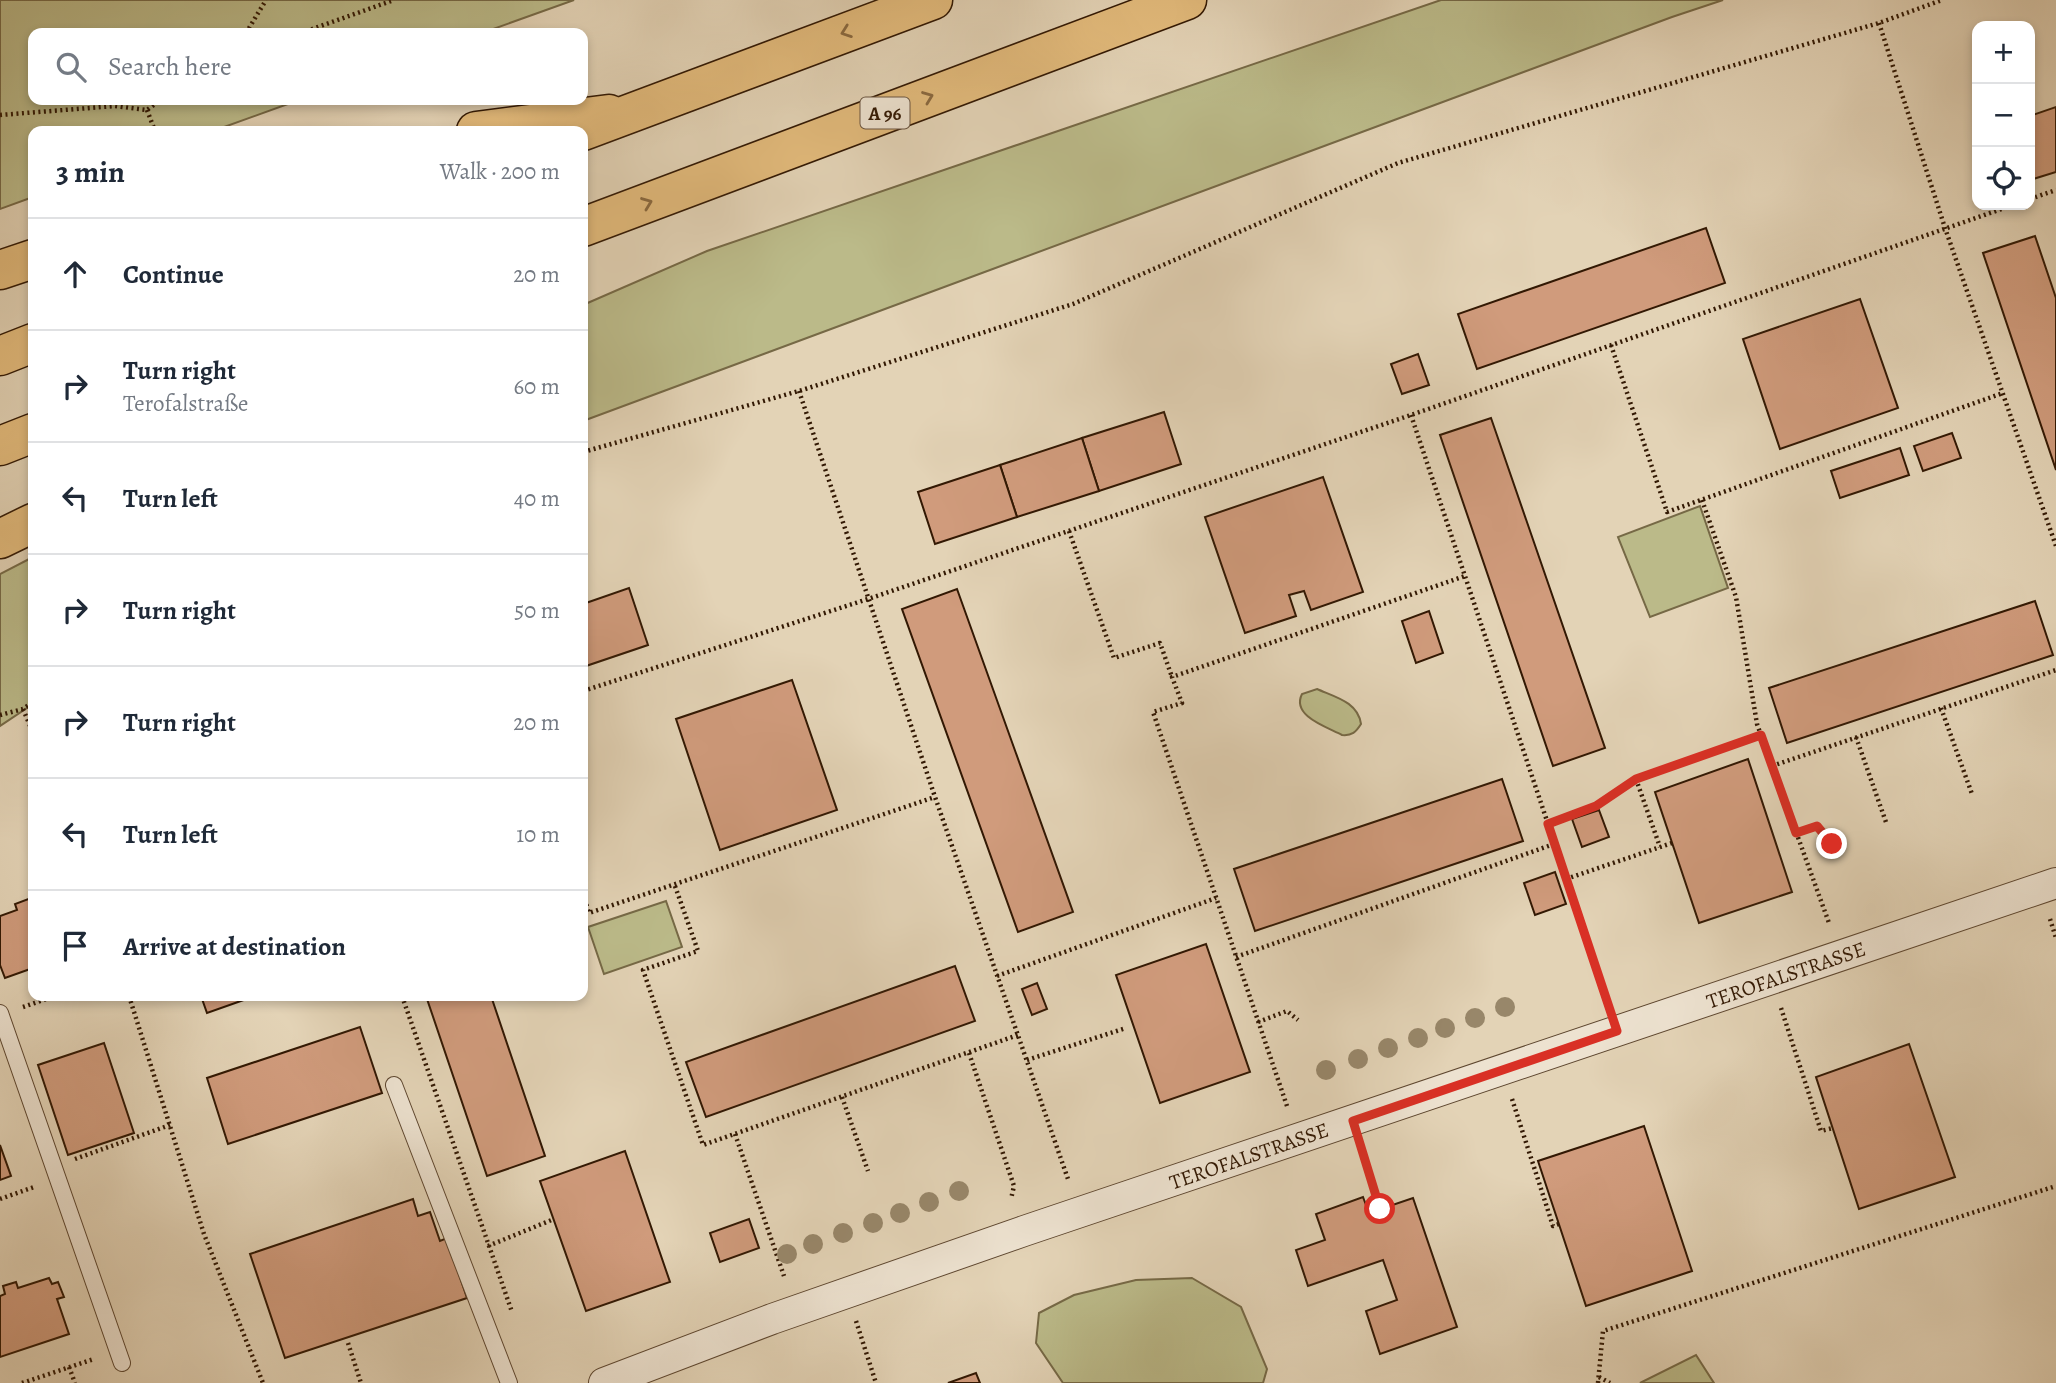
<!DOCTYPE html>
<html lang="en">
<head>
<meta charset="utf-8">
<style>
  :root { --surface:#fff; --page:#f2f2f3; --text:#1f2937; --muted:#747a83; --line:#e0e1e3 }
  body { margin:0; font-family:Alegreya,serif; background:var(--page); color:var(--text) }
  .controls { position:absolute; right:21px; top:21px; display:grid; overflow:hidden; border-radius:14px; box-shadow:0 4px 10px #0003 }
  .controls button { width:63px; height:63px; display:grid; place-items:center; padding:0; border:0; border-bottom:2px solid var(--line); background:var(--surface); color:var(--text); font:35px sans-serif }
  .stop { position:absolute; width:21px; height:21px; margin:-16px; border:5px solid #d93025; border-radius:50%; background:#fff }
  .stop.end { background:#d93025; border-color:#fff; box-shadow:0 2px 7px #0008 }
  .list { margin:0; padding:0; list-style:none }
  h2 { display:flex; justify-content:space-between; align-items:center; height:91px; margin:0; padding:0 28px; font-size:30px }
  h2 small { font-size:23px; font-weight:400; color:var(--muted) }
  .list li { display:grid; grid-template-columns:46px 1fr auto; gap:21px; align-items:center; box-sizing:border-box; height:112px; padding:0 28px; border-top:2px solid var(--line) }
  .list b { display:block; font-size:26px; white-space:nowrap }
  .list p { margin:0; font-size:23px; white-space:nowrap; color:var(--muted) }
  .list em { font-size:23px; font-style:normal; color:var(--muted) }
  .icon { flex:none; width:38px; height:38px; fill:none; stroke:currentColor; stroke-width:2; stroke-linecap:round; stroke-linejoin:round }
  .map { position:relative; flex:none; width:2056px; height:1383px; overflow:hidden }
  .search { position:absolute; background:var(--surface); box-shadow:0 4px 10px #0003; left:28px; top:28px; width:560px; height:77px; display:flex; align-items:center; gap:18px; box-sizing:border-box; padding:0 24px; border-radius:14px; color:var(--muted); font-size:26px }
  .panel { position:absolute; background:var(--surface); box-shadow:0 4px 10px #0003; left:28px; top:126px; width:560px; height:875px; border-radius:14px }
  .map>svg:first-child { display:block }
  .green { fill:#bbba89; stroke:#766946; stroke-width:2 }
  .building { fill:#d09b7c; stroke:#321803; stroke-width:2 }
  .lines { fill:none; stroke-linecap:round; stroke-linejoin:round }
  .service-casing { stroke:#5e4730; stroke-width:18 }
  .minor-casing { stroke:#5e4730; stroke-width:32 }
  .motorway-casing { stroke:#321803; stroke-width:41 }
  .path { stroke:#321803; stroke-width:4.5; stroke-dasharray:2 3.5; stroke-linecap:butt }
  .service { stroke:#ede2d0; stroke-width:16 }
  .minor { stroke:#ede2d0; stroke-width:30 }
  .motorway { stroke:#e2ba7b; stroke-width:38 }
  .tree { fill:#98876a }
  .oneway { stroke:#8a693f }
  .route { stroke:#d93025; stroke-width:9 }
  .labels { text-anchor:middle; stroke-width:7; stroke-linejoin:round; paint-order:stroke }
  .shield { fill:#ede2d0; stroke:#6a5540; stroke-width:2 }
  .shield-label { font-size:19px; font-weight:bold; fill:#321803 }
  .street-label { font-size:21px; fill:#321803; stroke:#ede2d0 }
</style>
</head>
<body>
<div class="map">
<svg width="2056" height="1383" viewBox="0 0 2056 1383">
  <rect width="100%" height="100%" fill="#e3d3b6"/>
  <filter id="stains"><feTurbulence type="fractalNoise" baseFrequency=".00286" numOctaves="4"/><feColorMatrix values="0 0 0 0 .2 0 0 0 0 .09 0 0 0 0 .02 0 0 0 .5 -.17"/></filter>
  <radialGradient id="worn" r=".72"><stop offset=".6" stop-color="#630" stop-opacity="0"/><stop offset="1" stop-color="#630" stop-opacity=".3"/></radialGradient>
  <g class="green">
    <path d="M0 0H574L482 33H33V100H299L213 131H33V197L0 209Z"/>
    <path d="M1441 0H1723L1672 17 583 421V305L707 251Z"/>
    <path d="M1700 506 1728 588 1650 617 1618 537Z"/>
    <path d="M33 557V704L0 726V574Z"/>
    <path d="M1317 689C1335 697 1358 702 1361 724 1356 732 1352 736 1342 735 1327 727 1291 716 1302 694Z"/>
    <path d="M666 901 682 947 604 974 588 927Z"/>
    <path d="M1192 1278 1241 1307 1267 1369 1263 1383H1063L1036 1343 1039 1313 1074 1295 1136 1280Z"/>
    <path d="M1696 1355 1714 1383H1640Z"/>
  </g>
  <g class="building">
    <path d="M2056 107V172L2030 180V116Z"/>
    <path d="M1706 228 1725 283 1477 369 1458 314Z"/>
    <path d="M2035 236 2056 298V470L1983 253Z"/>
    <path d="M1860 299 1898 408 1780 449 1743 339Z"/>
    <path d="M1418 354 1429 385 1402 394 1391 364Z"/>
    <path d="M1164 412 1181 464 1099 491 1082 438Z"/>
    <path d="M1491 418 1605 748 1553 766 1440 435Z"/>
    <path d="M1952 433 1961 458 1923 471 1914 446Z"/>
    <path d="M1082 438 1099 491 1017 517 1000 465Z"/>
    <path d="M1900 448 1909 475 1840 498 1831 471Z"/>
    <path d="M1000 465 1017 517 935 544 918 492Z"/>
    <path d="M1323 477 1363 592 1311 610 1304 591 1289 595 1296 616 1245 633 1205 517Z"/>
    <path d="M629 588 648 645 583 667V604Z"/>
    <path d="M957 589 1073 912 1018 932 902 609Z"/>
    <path d="M2035 601 2053 655 1787 743 1769 688Z"/>
    <path d="M1429 611 1443 653 1416 663 1402 621Z"/>
    <path d="M792 680 837 810 720 850 676 719Z"/>
    <path d="M1748 759 1792 892 1699 923 1655 792Z"/>
    <path d="M1502 779 1523 841 1255 931 1234 869Z"/>
    <path d="M1599 810 1609 837 1582 847 1572 819Z"/>
    <path d="M1555 872 1566 904 1535 915 1524 883Z"/>
    <path d="M31 898 33 905V968L5 978 0 965V916L17 910 15 904Z"/>
    <path d="M1206 944 1250 1072 1160 1103 1116 975Z"/>
    <path d="M955 966 975 1021 706 1117 686 1062Z"/>
    <path d="M1037 983 1047 1009 1032 1015 1022 989Z"/>
    <path d="M201 996H255L207 1013Z"/>
    <path d="M426 996H491L545 1156 487 1176Z"/>
    <path d="M360 1027 382 1093 228 1144 207 1078Z"/>
    <path d="M104 1043 134 1133 68 1155 38 1065Z"/>
    <path d="M1909 1044 1955 1177 1859 1209 1816 1077Z"/>
    <path d="M1644 1126 1692 1271 1586 1306 1538 1161Z"/>
    <path d="M0 1145 11 1176 0 1180Z"/>
    <path d="M625 1151 670 1282 586 1311 540 1181Z"/>
    <path d="M1363 1197 1369 1213 1413 1198 1457 1327 1380 1354 1366 1311 1397 1300 1383 1260 1308 1286 1296 1250 1325 1240 1316 1214Z"/>
    <path d="M413 1199 418 1216 430 1212 440 1241 447 1238 467 1298 285 1358 250 1254Z"/>
    <path d="M749 1219 759 1248 720 1262 710 1233Z"/>
    <path d="M49 1278 52 1284 58 1282 64 1297 57 1299 69 1334 0 1357V1296L5 1294 3 1286 16 1282 18 1288Z"/>
    <path d="M976 1373 980 1383H948Z"/>
  </g>
  <g class="lines">
    <g class="service-casing">
      <g id="service">
        <path d="M0 1013 122 1363"/>
        <path d="M394 1085 509 1383"/>
      </g>
    </g>
    <g class="minor-casing">
      <path id="minor" d="M604 1383 772 1319 1024 1231 2056 883"/>
    </g>
    <g class="motorway-casing">
      <g id="motorway">
        <path d="M476 131 609 114"/>
        <path d="M583 131 933 0"/>
        <path d="M583 227 1187 0"/>
        <path d="M0 270 33 259"/>
        <path d="M0 356 33 343"/>
        <path d="M0 446 33 433"/>
        <path d="M0 539 33 523"/>
      </g>
    </g>
    <g class="path">
      <path d="M1879 23 1945 228 2056 546"/>
      <path d="M246 33 266 0"/>
      <path d="M301 33 394 0"/>
      <path d="M147 110 155 131"/>
      <path d="M0 115 115 106 147 110 160 100"/>
      <path d="M2030 199 2056 190"/>
      <path d="M1611 345 1667 512 2003 393"/>
      <path d="M799 391 935 797 1069 1182"/>
      <path d="M1411 415 1607 1000"/>
      <path d="M583 452 799 391 1073 304 1398 163 1879 23 1942 0"/>
      <path d="M1702 500 1736 597 1757 724 1829 923"/>
      <path d="M1069 531 1114 658 1160 643 1172 677"/>
      <path d="M583 691 868 599 1411 415 2013 205"/>
      <path d="M1941 708 1972 794"/>
      <path d="M23 709 33 733"/>
      <path d="M0 715 23 709 33 702"/>
      <path d="M1856 737 1887 825"/>
      <path d="M1772 766 2056 670"/>
      <path d="M1636 779 1660 847"/>
      <path d="M1547 824 1596 806 1636 779 1761 735"/>
      <path d="M1796 833 1817 826 1832 844"/>
      <path d="M1566 879 1672 843"/>
      <path d="M675 886 698 951 643 970 703 1145 1018 1035"/>
      <path d="M583 894 589 913 935 797"/>
      <path d="M2050 919 2056 938"/>
      <path d="M1236 957 1554 844"/>
      <path d="M997 976 1216 898"/>
      <path d="M129 996 204 1234 263 1383"/>
      <path d="M402 996 512 1312"/>
      <path d="M23 1007 55 996"/>
      <path d="M1781 1008 1821 1131 1833 1128"/>
      <path d="M1258 1022 1287 1011 1298 1020"/>
      <path d="M969 1053 1014 1186 1011 1199"/>
      <path d="M1027 1060 1126 1028"/>
      <path d="M842 1097 868 1171"/>
      <path d="M1512 1099 1553 1226 1559 1224"/>
      <path d="M1287 1106 1153 712 1182 703 1172 677 1465 576"/>
      <path d="M735 1134 784 1276"/>
      <path d="M1362 1148 1380 1209"/>
      <path d="M75 1159 170 1125"/>
      <path d="M0 1199 34 1187"/>
      <path d="M488 1246 554 1219"/>
      <path d="M856 1321 876 1383"/>
      <path d="M348 1343 361 1383"/>
      <path d="M69 1367 75 1383"/>
      <path d="M1599 1377 1610 1383"/>
      <path d="M22 1383 94 1359"/>
      <path d="M1598 1383 1603 1331 2056 1186"/>
    </g>
    <use href="#service" class="service"/>
    <use href="#minor" class="minor"/>
    <use href="#motorway" class="motorway"/>
  </g>
  <g class="tree">
    <circle cx="1505" cy="1007" r="10"/>
    <circle cx="1475" cy="1018" r="10"/>
    <circle cx="1445" cy="1028" r="10"/>
    <circle cx="1418" cy="1038" r="10"/>
    <circle cx="1388" cy="1048" r="10"/>
    <circle cx="1358" cy="1059" r="10"/>
    <circle cx="1326" cy="1070" r="10"/>
    <circle cx="959" cy="1191" r="10"/>
    <circle cx="929" cy="1202" r="10"/>
    <circle cx="900" cy="1213" r="10"/>
    <circle cx="873" cy="1223" r="10"/>
    <circle cx="843" cy="1233" r="10"/>
    <circle cx="813" cy="1244" r="10"/>
    <circle cx="787" cy="1254" r="10"/>
  </g>
  <defs><path id="oneway-chevron" d="M-2-3.5L2.5 0L-2 3.5" fill="none" stroke-width="1.6" stroke-linecap="round" stroke-linejoin="round" transform="scale(1.75)"/></defs>
  <g class="oneway">
    <use href="#oneway-chevron" transform="translate(846 32) rotate(160)"/>
    <use href="#oneway-chevron" transform="translate(928 97) rotate(-21)"/>
    <use href="#oneway-chevron" transform="translate(647 203) rotate(-21)"/>
  </g>
  <g class="lines">
    <path class="route" d="M1380 1209 1353 1121 1617 1031 1548 824 1596 806 1636 779 1761 735 1796 833 1817 826 1832 844"/>
  </g>
  <g class="labels">
    <rect class="shield" x="860.5" y="97.5" width="49" height="31" rx="5"/>
    <g class="shield-label">
      <text x="885" y="120">A 96</text>
    </g>
    <g class="street-label">
      <text transform="translate(1786 975) rotate(-19)" y="7">TEROFALSTRASSE</text>
      <text transform="translate(1249 1156) rotate(-19)" y="7">TEROFALSTRASSE</text>
    </g>
  </g>
  <rect width="100%" height="100%" filter="url(#stains)"/>
  <rect width="100%" height="100%" fill="url(#worn)"/>
</svg>
<div class="controls">
<button>+</button>
<button>−</button>
<button><svg class="icon" aria-label="locate" viewBox="0 0 24 24"><circle cx="12" cy="12" r="6"/><path d="M12 2v4M12 18v4M2 12h4M18 12h4"/></svg></button>
</div>
<div class="stop" style="left:1380px;top:1209px"></div>
<div class="stop end" style="left:1832px;top:844px"></div>
<div class="search"><svg class="icon" aria-label="search" viewBox="0 0 24 24"><circle cx="10" cy="10" r="6"/><path d="M15 15l6 6"/></svg>Search here</div>
<section class="panel">
<h2>3 min<small>Walk · 200 m</small></h2>
<ul class="list">
<li><svg class="icon" aria-label="ahead" viewBox="0 0 24 24"><path d="M12 20V5M6 11l6-6 6 6"/></svg><div><b>Continue</b></div><em>20 m</em></li>
<li><svg class="icon" aria-label="right" viewBox="0 0 24 24"><path d="M7 20v-9h11M14 6l5 5-5 5"/></svg><div><b>Turn right</b><p>Terofalstraße</p></div><em>60 m</em></li>
<li><svg class="icon" aria-label="left" viewBox="0 0 24 24"><path d="M17 20v-9H6M10 6l-5 5 5 5"/></svg><div><b>Turn left</b></div><em>40 m</em></li>
<li><svg class="icon" aria-label="right" viewBox="0 0 24 24"><path d="M7 20v-9h11M14 6l5 5-5 5"/></svg><div><b>Turn right</b></div><em>50 m</em></li>
<li><svg class="icon" aria-label="right" viewBox="0 0 24 24"><path d="M7 20v-9h11M14 6l5 5-5 5"/></svg><div><b>Turn right</b></div><em>20 m</em></li>
<li><svg class="icon" aria-label="left" viewBox="0 0 24 24"><path d="M17 20v-9H6M10 6l-5 5 5 5"/></svg><div><b>Turn left</b></div><em>10 m</em></li>
<li><svg class="icon" aria-label="arrive" viewBox="0 0 24 24"><path d="M6 21V4h12l-3 4 3 4H6"/></svg><div><b>Arrive at destination</b></div></li>
</ul>
</section>
</div>
</body>
</html>
